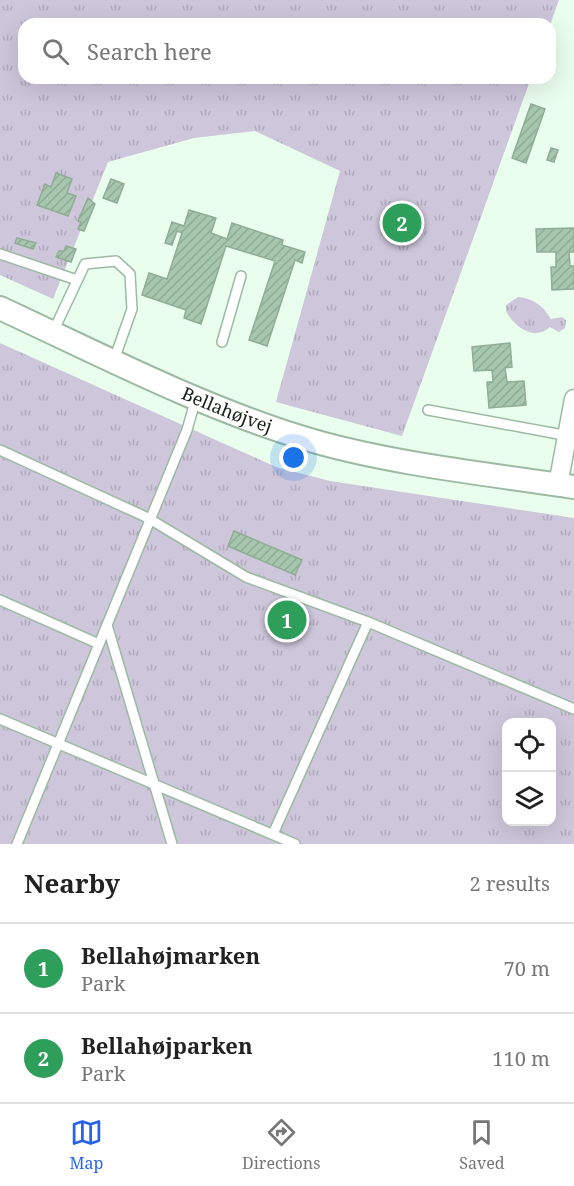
<!DOCTYPE html>
<html lang="en">
<head>
<meta charset="utf-8">
<style>
  :root { --surface:#fff; --page:#f2f2f2; --text:#222; --muted:#767676; --line:#e0e0e0; --accent:#2563eb }
  body { margin:0; font-family:"Noto Serif",serif; background:var(--page); color:var(--text) }
  .controls { position:absolute; right:18px; bottom:18px; display:grid; overflow:hidden; border-radius:12px; box-shadow:0 6px 24px #0002 }
  .controls button { width:54px; height:54px; display:grid; place-items:center; padding:0; border:0; border-bottom:2px solid var(--line); background:var(--surface); color:var(--text); font:30px sans-serif }
  .you { position:absolute; left:294px; top:458px; width:21px; height:21px; margin:-15px; border:4px solid #fff; border-radius:50%; background:#1a73e8; box-shadow:0 0 0 9px #1a73e833 }
  .badge { display:grid; place-items:center; width:39px; height:39px; border-radius:50%; background:var(--accent); color:#fff; font-size:20px; font-weight:700 }
  .pin { position:absolute; translate:-50% -50%; border:3px solid #fff; box-shadow:0 2px 6px #0006 }
  .list { margin:0; padding:0; list-style:none }
  h2 { display:flex; justify-content:space-between; align-items:center; height:78px; margin:0; padding:0 24px; font-size:26px }
  h2 small { font-size:20px; font-weight:400; color:var(--muted) }
  .list li { display:grid; grid-template-columns:39px 1fr auto; gap:18px; align-items:center; box-sizing:border-box; height:90px; padding:0 24px; border-top:2px solid var(--line) }
  .list b { display:block; font-size:22px; white-space:nowrap }
  .list p { margin:0; font-size:20px; white-space:nowrap; color:var(--muted) }
  .list em { font-size:20px; font-style:normal; color:var(--muted) }
  .icon { flex:none; width:33px; height:33px; fill:none; stroke:currentColor; stroke-width:2; stroke-linecap:round; stroke-linejoin:round }
  .map { position:relative; flex:none; width:574px; height:844px; overflow:hidden }
  .search { position:absolute; background:var(--surface); box-shadow:0 6px 24px #0002; left:18px; right:18px; top:18px; height:66px; display:flex; align-items:center; gap:15px; box-sizing:border-box; padding:0 21px; border-radius:18px; color:var(--muted); font-size:22px }
  .sheet { height:258px; background:var(--surface) }
  nav { display:flex; justify-content:space-around; align-items:center; box-sizing:border-box; height:84px; border-top:2px solid var(--line); background:var(--surface); font-size:16px; color:var(--muted) }
  nav a { display:grid; justify-items:center; gap:3px }
  nav .on { color:var(--accent) }
  .map>svg:first-child { display:block }
  .park { fill:url(#park-tufts); fill-rule:evenodd }
  .building { fill:url(#building-hatch); stroke:#8fad95; stroke-width:1.5 }
  .lines { fill:none; stroke-linecap:round; stroke-linejoin:round }
  .service-casing { stroke:#9cbaa2; stroke-width:12 }
  .minor-casing { stroke:#9cbaa2; stroke-width:21 }
  .tertiary-casing { stroke:#9cbaa2; stroke-width:26 }
  .service { stroke:#fff; stroke-width:9 }
  .minor { stroke:#fff; stroke-width:18 }
  .tertiary { stroke:#fff; stroke-width:22 }
  .labels { text-anchor:middle; stroke-width:5; stroke-linejoin:round; paint-order:stroke }
  .street-label { font-size:18px; fill:#162118; stroke:#fff }
</style>
</head>
<body>
<div class="map">
<svg width="574" height="844" viewBox="0 0 574 844">
  <defs>
    <pattern id="park-tufts" width="24" height="20" patternUnits="userSpaceOnUse" patternTransform="scale(1.5)"><rect width="24" height="20" fill="#cec6db"/><path d="M3 7l-1-3M5 7V3M7 7l1-3M15 17l-1-3M17 17v-4M19 17l1-3" fill="none" stroke="#b0aabb"/></pattern>
    <pattern id="building-hatch" width="6" height="6" patternUnits="userSpaceOnUse" patternTransform="scale(1.5)"><rect width="6" height="6" fill="#a7c6ae"/><path d="M-1 1l2-2M0 6l6-6M5 7l2-2" fill="none" stroke="#8faa95"/></pattern>
  </defs>
  <rect width="100%" height="100%" fill="#eafeee"/>
  <g class="park">
    <path d="M0 0H559L550 25 24 24V78H531L402 436 276 402 340 171 255 131 194 138 108 162 53 299 0 275Z"/>
    <path d="M518 297C533 298 543 306 551 319L562 317 566 320 565 328 559 332 550 327C534 342 514 327 506 311V305Z"/>
    <path d="M0 343 276 467 330 481 574 518V844H0ZM506 722H552V822H506Z"/>
  </g>
  <g class="building">
    <path d="M531 104 545 109 526 163 512 158Z"/>
    <path d="M551 148 558 150 554 162 547 160Z"/>
    <path d="M56 173 72 179 67 193 76 196 68 216 37 205 45 184 51 187Z"/>
    <path d="M111 179 124 184 117 203 103 198Z"/>
    <path d="M88 198 95 204 84 231 78 229 81 222 78 221Z"/>
    <path d="M189 210 216 218 211 233 227 239 232 223 283 240 282 245 305 252 302 263 295 260 267 346 249 340 275 261 226 246 201 324 184 318 186 310 142 295 149 273 167 279 182 233 177 231 172 245 165 243 172 222 184 226Z"/>
    <path d="M574 228V252H569L570 266H574V289L552 290 551 267H556V252H537L536 229Z"/>
    <path d="M17 238 36 243 33 249 15 243Z"/>
    <path d="M66 246 76 249 71 262 56 257 59 251H64Z"/>
    <path d="M510 343 512 367 505 368 507 382 524 381 526 405 489 408 487 382H493L492 370 474 371 472 347Z"/>
    <path d="M234 531 302 560 295 575 228 546Z"/>
  </g>
  <g class="lines">
    <g class="service-casing">
      <g id="service">
        <path d="M0 254 77 280"/>
        <path d="M53 332 85 264 116 261 130 274 132 309 114 360"/>
        <path d="M222 342 241 276"/>
        <path d="M428 410 569 436"/>
        <path d="M0 450 148 518 246 577 368 622 574 709"/>
        <path d="M0 600 99 644"/>
        <path d="M107 625 172 844"/>
        <path d="M0 719 295 844"/>
        <path d="M273 834 368 622"/>
        <path d="M17 844 187 430 196 398"/>
      </g>
    </g>
    <g class="minor-casing">
      <path id="minor" d="M558 485 574 399"/>
    </g>
    <g class="tertiary-casing">
      <g id="tertiary">
        <path id="s1" d="M0 308C99 354 205 409 310 440 392 464 488 474 574 487"/>
      </g>
    </g>
    <use href="#service" class="service"/>
    <use href="#minor" class="minor"/>
    <use href="#tertiary" class="tertiary"/>
  </g>
  <g class="labels">
    <g class="street-label">
      <text dy="6" stroke="none"><textPath href="#s1" startOffset="249">Bellahøjvej</textPath></text>
    </g>
  </g>
</svg>
<div class="controls">
<button><svg class="icon" aria-label="locate" viewBox="0 0 24 24"><circle cx="12" cy="12" r="6"/><path d="M12 2v4M12 18v4M2 12h4M18 12h4"/></svg></button>
<button><svg class="icon" aria-label="layers" viewBox="0 0 24 24"><path d="M12 4l9 5-9 5-9-5zM3 14l9 5 9-5"/></svg></button>
</div>
<div class="you"></div>
<div class="pin badge" style="left:287px;top:620px;background:#2e9e5b">1</div>
<div class="pin badge" style="left:402px;top:223px;background:#2e9e5b">2</div>
<div class="search"><svg class="icon" aria-label="search" viewBox="0 0 24 24"><circle cx="10" cy="10" r="6"/><path d="M15 15l6 6"/></svg>Search here</div>
</div>
<section class="sheet">
<h2>Nearby<small>2 results</small></h2>
<ul class="list">
<li><span class="badge" style="background:#2e9e5b">1</span><div><b>Bellahøjmarken</b><p>Park</p></div><em>70 m</em></li>
<li><span class="badge" style="background:#2e9e5b">2</span><div><b>Bellahøjparken</b><p>Park</p></div><em>110 m</em></li>
</ul>
</section>
<nav>
<a class="on"><svg class="icon" aria-label="map" viewBox="0 0 24 24"><path d="M3 6l6-2 6 2 6-2v14l-6 2-6-2-6 2zM9 4v14M15 6v14"/></svg>Map</a>
<a><svg class="icon" aria-label="directions" viewBox="0 0 24 24"><path d="M12 3l9 9-9 9-9-9zM9 14v-3h6M13 9l2 2-2 2"/></svg>Directions</a>
<a><svg class="icon" aria-label="saved" viewBox="0 0 24 24"><path d="M7 4h10v16l-5-4-5 4z"/></svg>Saved</a>
</nav>
</body>
</html>
